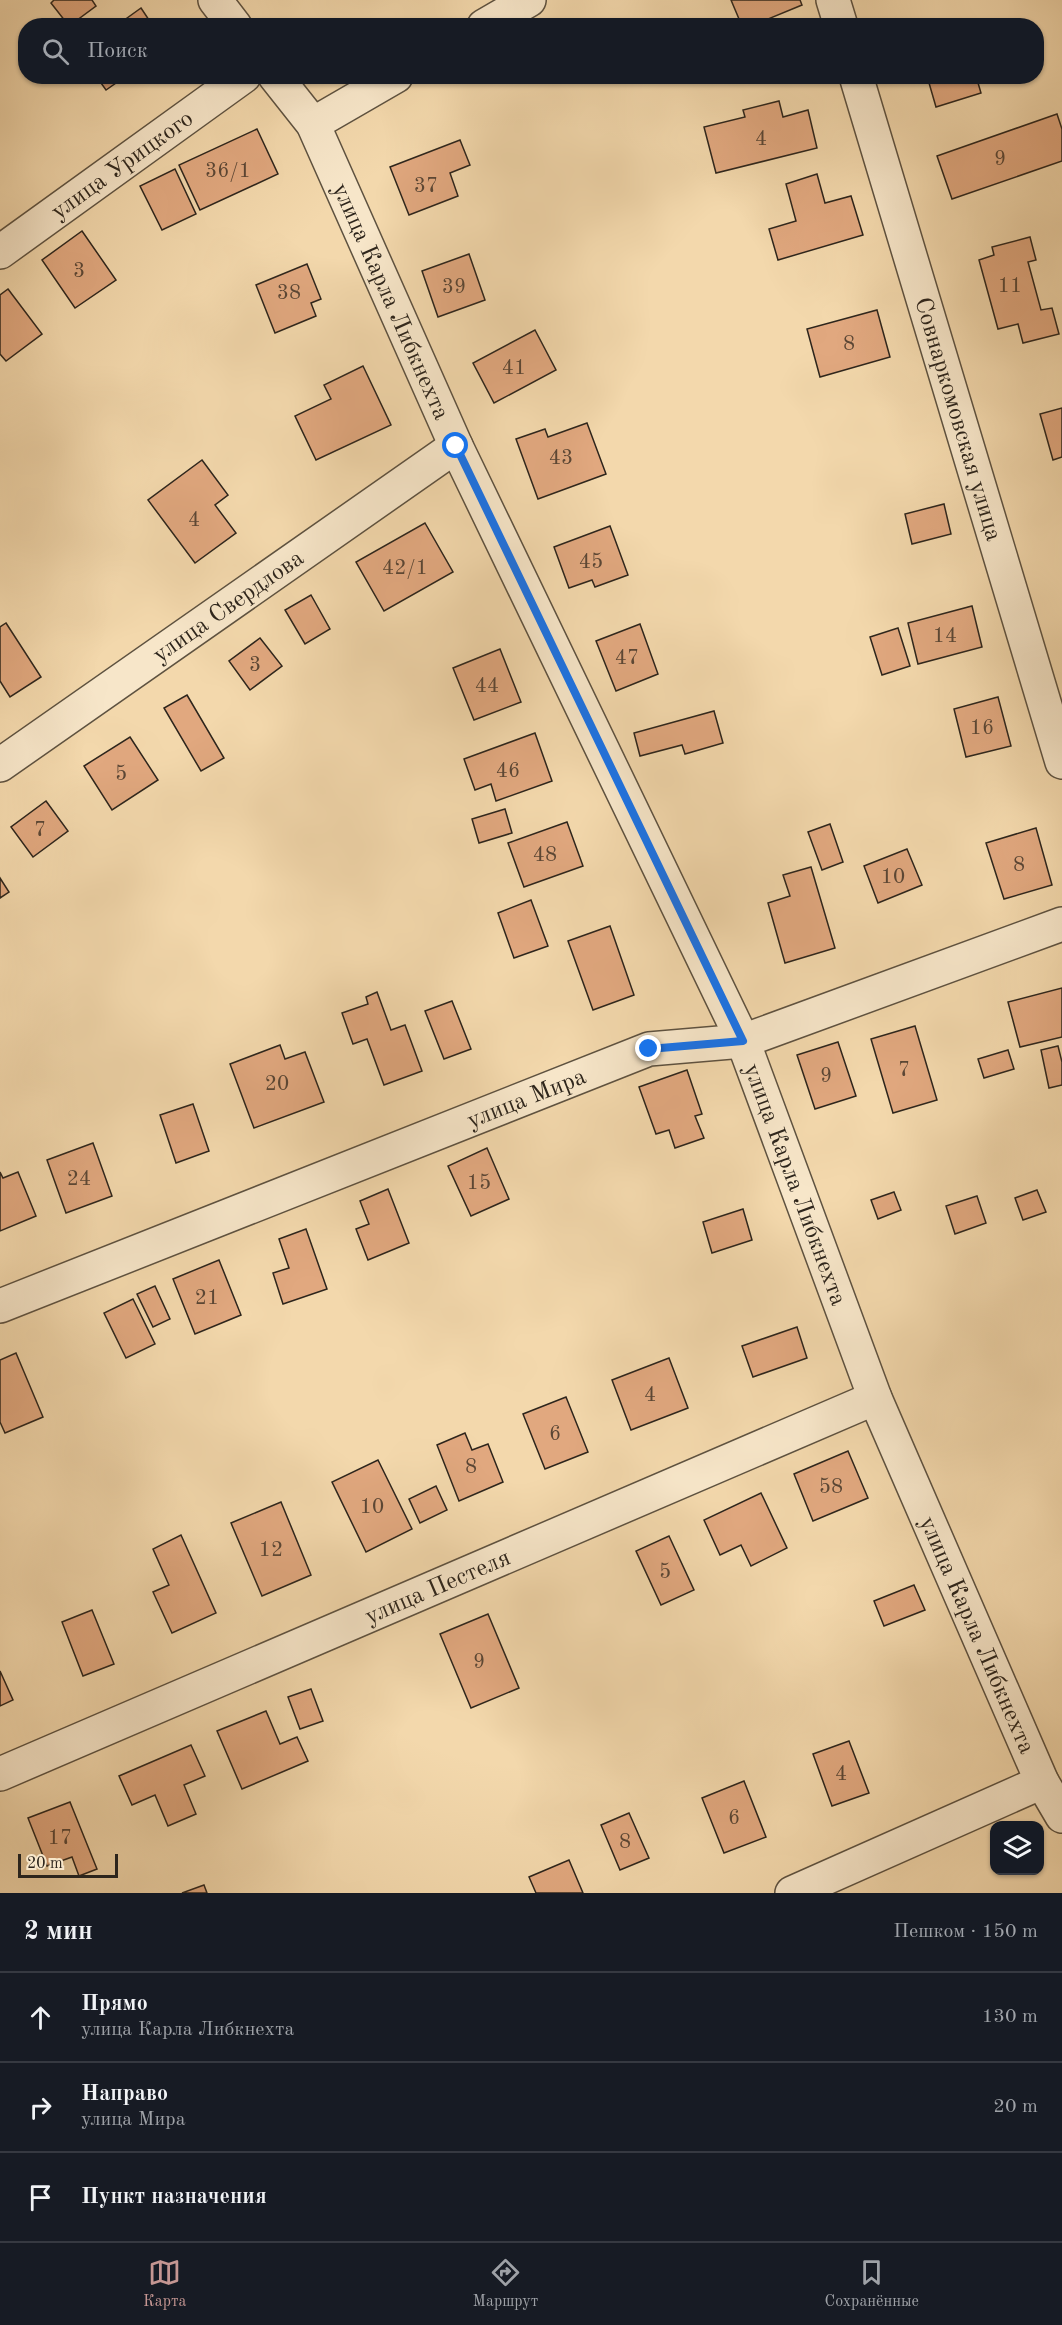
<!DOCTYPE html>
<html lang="ru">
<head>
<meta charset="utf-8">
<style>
  :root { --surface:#171b24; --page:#20242c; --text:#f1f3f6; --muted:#9ea1a6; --line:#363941; --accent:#c59692 }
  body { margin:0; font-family:"Old Standard TT",serif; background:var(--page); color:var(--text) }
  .controls { position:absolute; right:18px; bottom:18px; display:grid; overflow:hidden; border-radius:12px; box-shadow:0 2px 4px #0004 }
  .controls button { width:54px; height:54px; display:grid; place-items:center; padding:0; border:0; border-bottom:2px solid var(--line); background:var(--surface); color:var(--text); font:30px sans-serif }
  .scale { position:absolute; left:18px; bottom:15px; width:100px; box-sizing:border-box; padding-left:6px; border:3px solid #2d251c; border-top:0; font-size:16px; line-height:21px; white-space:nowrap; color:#2d251c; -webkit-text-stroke:4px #f7e6c9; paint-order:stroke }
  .stop { position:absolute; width:18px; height:18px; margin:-14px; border:4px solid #1a73e8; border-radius:50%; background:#fff }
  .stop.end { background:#1a73e8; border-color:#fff; box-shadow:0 2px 6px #0008 }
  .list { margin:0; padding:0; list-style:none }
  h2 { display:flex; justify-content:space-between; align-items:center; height:78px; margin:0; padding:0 24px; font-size:26px }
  h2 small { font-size:20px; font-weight:400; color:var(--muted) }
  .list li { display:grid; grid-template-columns:39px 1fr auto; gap:18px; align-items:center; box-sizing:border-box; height:90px; padding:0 24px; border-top:2px solid var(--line) }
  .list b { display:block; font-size:22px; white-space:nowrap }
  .list p { margin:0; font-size:20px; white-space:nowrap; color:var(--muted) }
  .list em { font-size:20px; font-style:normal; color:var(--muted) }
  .icon { flex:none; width:33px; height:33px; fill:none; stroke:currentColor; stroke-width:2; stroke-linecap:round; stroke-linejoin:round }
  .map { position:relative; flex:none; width:1062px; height:1893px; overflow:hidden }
  .search { position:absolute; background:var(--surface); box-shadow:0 2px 4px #0004; left:18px; right:18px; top:18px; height:66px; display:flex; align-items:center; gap:15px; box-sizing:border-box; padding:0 21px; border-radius:24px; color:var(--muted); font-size:22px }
  .sheet { height:348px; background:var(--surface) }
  nav { display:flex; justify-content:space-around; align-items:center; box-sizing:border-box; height:84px; border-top:2px solid var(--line); background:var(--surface); font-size:16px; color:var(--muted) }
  nav a { display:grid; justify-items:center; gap:3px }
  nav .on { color:var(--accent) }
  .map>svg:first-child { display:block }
  .building { fill:#e1a87f; stroke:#2d251c; stroke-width:1.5 }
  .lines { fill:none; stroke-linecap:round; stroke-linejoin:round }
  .minor-casing { stroke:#5e5240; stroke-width:36 }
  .minor { stroke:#f7e6c9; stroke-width:33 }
  .route { stroke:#1a73e8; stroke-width:8 }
  .labels { text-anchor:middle; stroke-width:4.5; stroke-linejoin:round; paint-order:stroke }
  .number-label { font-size:21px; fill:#5a4635 }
  .street-label { font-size:24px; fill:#2d251c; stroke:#f7e6c9 }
</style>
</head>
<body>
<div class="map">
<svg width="1062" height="1893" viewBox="0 0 1062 1893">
  <rect width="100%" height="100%" fill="#f3d8ac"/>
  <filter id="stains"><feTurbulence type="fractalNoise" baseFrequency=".00333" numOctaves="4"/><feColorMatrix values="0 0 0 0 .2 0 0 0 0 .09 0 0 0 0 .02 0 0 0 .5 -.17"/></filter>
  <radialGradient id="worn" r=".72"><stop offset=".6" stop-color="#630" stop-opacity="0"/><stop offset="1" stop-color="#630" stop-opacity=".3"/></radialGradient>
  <g class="building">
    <path d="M54 0H92L96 6 69 26 51 3Z"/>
    <path d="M731 0H800L802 5 751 26H742Z"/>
    <path d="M141 8 153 26H116Z"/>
    <path d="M96 76H126L106 90Z"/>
    <path d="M927 76H976L981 93 936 107Z"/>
    <path d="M779 101 783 117 808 110 817 148 716 173 704 127 745 117 743 110Z"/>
    <path d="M1057 114 1062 129V161L952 199 937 156Z"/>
    <path d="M257 129 278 174 200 210 179 165Z"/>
    <path d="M460 140 470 165 450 173 458 196 409 215 390 167Z"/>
    <path d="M175 169 196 214 162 230 140 186Z"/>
    <path d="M817 174 825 203 851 196 863 235 778 260 769 229 796 221 786 184Z"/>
    <path d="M82 231 116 280 75 308 42 260Z"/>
    <path d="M1030 237 1036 260 1028 262 1041 310 1052 308 1059 334 1023 343 1018 324 998 329 979 260 994 255 992 247Z"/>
    <path d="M469 254 485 300 438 317 422 271Z"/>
    <path d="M307 264 321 299 311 303 316 316 275 333 256 285Z"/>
    <path d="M8 289 42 334 6 361 0 354V295Z"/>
    <path d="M877 310 890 357 820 377 807 329Z"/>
    <path d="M535 330 556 370 494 403 473 363Z"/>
    <path d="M363 366 391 425 316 460 295 416 331 399 324 385Z"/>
    <path d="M1062 408V457L1053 460 1040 414Z"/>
    <path d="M587 423 606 474 538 499 516 439 545 429 548 437Z"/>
    <path d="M202 460 228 495 215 505 236 533 195 563 148 500Z"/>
    <path d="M944 504 951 534 912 544 905 514Z"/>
    <path d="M425 523 453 572 384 611 356 562Z"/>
    <path d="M610 526 628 575 595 587 592 580 569 588 554 547Z"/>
    <path d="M311 595 330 629 305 644 285 610Z"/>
    <path d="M972 606 982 647 918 664 908 623Z"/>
    <path d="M6 623 41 677 10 697 0 681V627Z"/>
    <path d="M640 624 658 674 616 691 596 641Z"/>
    <path d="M898 628 910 666 882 675 870 637Z"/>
    <path d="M260 638 282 666 250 690 229 661Z"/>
    <path d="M500 649 521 702 474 720 453 668Z"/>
    <path d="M187 695 224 758 201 771 164 708Z"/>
    <path d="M998 697 1011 746 966 757 954 709Z"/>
    <path d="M714 711 723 743 685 754 682 745 640 756 634 733Z"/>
    <path d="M535 733 552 781 496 801 491 784 475 790 464 759Z"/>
    <path d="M130 737 158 780 112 810 84 766Z"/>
    <path d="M46 801 68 831 33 857 11 827Z"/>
    <path d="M505 809 512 833 479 843 472 819Z"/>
    <path d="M567 822 583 866 524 887 508 843Z"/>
    <path d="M830 824 843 862 822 870 808 832Z"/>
    <path d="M1036 828 1052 885 1004 899 986 843Z"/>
    <path d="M907 849 922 885 878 903 864 866Z"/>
    <path d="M811 867 835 948 785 963 768 903 790 896 783 875Z"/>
    <path d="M0 878 9 892 0 898Z"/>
    <path d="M531 900 548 946 514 958 498 913Z"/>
    <path d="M610 926 634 995 593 1010 568 941Z"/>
    <path d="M1062 988V1037L1020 1047 1008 1002Z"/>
    <path d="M377 992 391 1030 405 1025 422 1071 384 1085 367 1039 353 1044 342 1013 368 1004 366 997Z"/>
    <path d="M452 1001 471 1049 444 1059 425 1011Z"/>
    <path d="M915 1026 937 1100 893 1113 871 1039Z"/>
    <path d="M838 1042 856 1096 815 1109 797 1055Z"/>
    <path d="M280 1045 285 1059 305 1052 324 1102 254 1128 230 1064Z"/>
    <path d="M1058 1046 1062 1062V1085L1049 1088 1041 1050Z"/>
    <path d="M1008 1050 1014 1069 984 1078 978 1059Z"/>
    <path d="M687 1070 702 1114 695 1116 704 1138 675 1148 669 1130 656 1134 639 1087Z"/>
    <path d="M193 1104 209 1151 176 1163 160 1115Z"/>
    <path d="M93 1143 112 1196 66 1213 47 1160Z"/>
    <path d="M487 1148 509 1199 471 1216 448 1166Z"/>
    <path d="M0 1172 3 1178 18 1172 36 1216 0 1231Z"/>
    <path d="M388 1189 409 1243 368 1260 356 1229 369 1224 360 1201Z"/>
    <path d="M1037 1190 1046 1212 1023 1220 1015 1198Z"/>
    <path d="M894 1192 901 1210 878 1219 871 1200Z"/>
    <path d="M977 1196 986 1223 955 1234 946 1206Z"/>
    <path d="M743 1209 752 1240 712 1253 703 1222Z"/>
    <path d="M306 1229 327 1289 283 1304 273 1273 289 1268 279 1239Z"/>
    <path d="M219 1260 241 1315 195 1334 173 1279Z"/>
    <path d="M155 1286 170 1319 153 1327 137 1294Z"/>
    <path d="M133 1299 155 1344 126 1358 104 1313Z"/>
    <path d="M797 1327 807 1358 753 1377 742 1346Z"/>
    <path d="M16 1353 43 1417 5 1433 0 1422V1360Z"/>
    <path d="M669 1358 688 1408 631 1430 612 1380Z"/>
    <path d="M566 1397 588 1452 545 1469 523 1414Z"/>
    <path d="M465 1433 472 1450 488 1444 503 1482 459 1501 437 1445Z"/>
    <path d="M848 1451 868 1498 813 1521 794 1474Z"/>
    <path d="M378 1460 412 1529 366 1552 332 1482Z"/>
    <path d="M436 1486 447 1510 420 1523 409 1499Z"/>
    <path d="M761 1493 787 1548 751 1566 741 1545 720 1555 704 1520Z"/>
    <path d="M281 1502 311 1575 262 1596 231 1523Z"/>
    <path d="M181 1535 216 1613 172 1633 153 1592 169 1585 153 1549Z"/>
    <path d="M669 1536 694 1590 661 1605 636 1551Z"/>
    <path d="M914 1585 925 1610 884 1626 874 1601Z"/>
    <path d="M92 1610 114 1664 83 1676 62 1622Z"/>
    <path d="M488 1614 519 1688 471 1708 440 1634Z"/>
    <path d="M0 1671 13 1700 0 1706Z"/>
    <path d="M311 1689 323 1721 300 1729 288 1697Z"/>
    <path d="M266 1711 280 1744 297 1737 308 1761 242 1789 217 1731Z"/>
    <path d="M849 1741 869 1793 832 1806 813 1754Z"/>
    <path d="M191 1745 205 1776 184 1785 196 1814 168 1826 155 1795 132 1805 119 1776Z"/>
    <path d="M744 1781 766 1837 724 1853 702 1798Z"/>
    <path d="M70 1802 97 1869 79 1876 72 1857 47 1866 28 1818Z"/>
    <path d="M629 1813 649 1858 620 1870 601 1825Z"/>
    <path d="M569 1860 583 1893H536L529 1877Z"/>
    <path d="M204 1885 207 1893H182Z"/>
  </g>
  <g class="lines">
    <g class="minor-casing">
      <g id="minor">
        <path d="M215 0 235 26"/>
        <path d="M833 0 841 26"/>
        <path d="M484 26 529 0"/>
        <path id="s1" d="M275 76 313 124 456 446 743 1041 875 1398 1042 1782 1062 1816"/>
        <path id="s2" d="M856 76 1062 762"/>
        <path d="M313 124 396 76"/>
        <path id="s3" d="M0 252 244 76"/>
        <path id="s4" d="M0 765 456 446"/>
        <path id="s5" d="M0 1306 649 1049 743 1041 1062 924"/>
        <path id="s6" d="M0 1774 875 1398"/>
        <path d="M792 1893 1042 1782"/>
      </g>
    </g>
    <use href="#minor" class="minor"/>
  </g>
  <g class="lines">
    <path class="route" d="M456 446 743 1041 649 1049"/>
  </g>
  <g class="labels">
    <g class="number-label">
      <text x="761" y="145">4</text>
      <text x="1000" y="165">9</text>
      <text x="228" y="177">36/1</text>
      <text x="426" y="192">37</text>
      <text x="79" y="277">3</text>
      <text x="1010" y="292">11</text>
      <text x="454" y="293">39</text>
      <text x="289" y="299">38</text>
      <text x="849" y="350">8</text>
      <text x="514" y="374">41</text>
      <text x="561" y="464">43</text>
      <text x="194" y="526">4</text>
      <text x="591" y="568">45</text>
      <text x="405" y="574">42/1</text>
      <text x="945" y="642">14</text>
      <text x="627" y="664">47</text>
      <text x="255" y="671">3</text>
      <text x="487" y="692">44</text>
      <text x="982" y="734">16</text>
      <text x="508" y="777">46</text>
      <text x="121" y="780">5</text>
      <text x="40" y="836">7</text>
      <text x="545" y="861">48</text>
      <text x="1019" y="871">8</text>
      <text x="893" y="883">10</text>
      <text x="904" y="1076">7</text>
      <text x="826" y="1082">9</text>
      <text x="277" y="1090">20</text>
      <text x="79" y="1185">24</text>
      <text x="479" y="1189">15</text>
      <text x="207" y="1304">21</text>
      <text x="650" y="1401">4</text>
      <text x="555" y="1440">6</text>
      <text x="471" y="1473">8</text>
      <text x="831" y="1493">58</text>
      <text x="372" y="1513">10</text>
      <text x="271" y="1556">12</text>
      <text x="665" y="1578">5</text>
      <text x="479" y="1668">9</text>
      <text x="841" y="1780">4</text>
      <text x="734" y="1824">6</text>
      <text x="60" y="1844">17</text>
      <text x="625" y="1848">8</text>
    </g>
    <g class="street-label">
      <text dy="8" stroke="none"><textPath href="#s3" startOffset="150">улица Урицкого</textPath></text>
      <text dy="8" stroke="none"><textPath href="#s1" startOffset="255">улица Карла Либкнехта</textPath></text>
      <text dy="8" stroke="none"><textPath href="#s2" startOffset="358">Совнаркомовская улица</textPath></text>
      <text dy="8" stroke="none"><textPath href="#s4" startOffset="278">улица Свердлова</textPath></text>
      <text dy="8" stroke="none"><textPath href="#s5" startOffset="566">улица Мира</textPath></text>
      <text dy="8" stroke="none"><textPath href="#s1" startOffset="1227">улица Карла Либкнехта</textPath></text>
      <text dy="8" stroke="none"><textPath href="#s6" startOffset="476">улица Пестеля</textPath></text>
      <text dy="8" stroke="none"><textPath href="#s1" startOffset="1713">улица Карла Либкнехта</textPath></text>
    </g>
  </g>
  <rect width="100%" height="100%" filter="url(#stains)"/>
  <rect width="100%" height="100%" fill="url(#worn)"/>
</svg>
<div class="controls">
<button><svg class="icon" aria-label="layers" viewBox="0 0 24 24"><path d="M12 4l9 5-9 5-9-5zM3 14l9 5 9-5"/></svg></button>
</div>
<div class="scale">20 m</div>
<div class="stop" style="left:456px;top:446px"></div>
<div class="stop end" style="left:649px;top:1049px"></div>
<div class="search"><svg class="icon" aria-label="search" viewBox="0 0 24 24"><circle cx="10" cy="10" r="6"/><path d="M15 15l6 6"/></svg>Поиск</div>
</div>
<section class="sheet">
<h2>2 мин<small>Пешком · 150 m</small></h2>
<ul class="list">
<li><svg class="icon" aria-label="ahead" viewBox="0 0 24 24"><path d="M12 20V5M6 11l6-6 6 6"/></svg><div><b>Прямо</b><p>улица Карла Либкнехта</p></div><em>130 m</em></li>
<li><svg class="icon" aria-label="right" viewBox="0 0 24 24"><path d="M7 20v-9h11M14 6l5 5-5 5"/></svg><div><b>Направо</b><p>улица Мира</p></div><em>20 m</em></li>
<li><svg class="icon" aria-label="arrive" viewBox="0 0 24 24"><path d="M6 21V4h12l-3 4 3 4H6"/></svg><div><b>Пункт назначения</b></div></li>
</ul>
</section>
<nav>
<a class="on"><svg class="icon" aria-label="map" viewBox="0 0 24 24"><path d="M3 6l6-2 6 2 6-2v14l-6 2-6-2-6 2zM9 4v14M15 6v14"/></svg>Карта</a>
<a><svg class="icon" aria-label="directions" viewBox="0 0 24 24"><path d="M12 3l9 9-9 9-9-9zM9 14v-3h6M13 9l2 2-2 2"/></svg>Маршрут</a>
<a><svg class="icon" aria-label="saved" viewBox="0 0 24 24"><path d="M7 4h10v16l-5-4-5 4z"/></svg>Сохранённые</a>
</nav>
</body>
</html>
